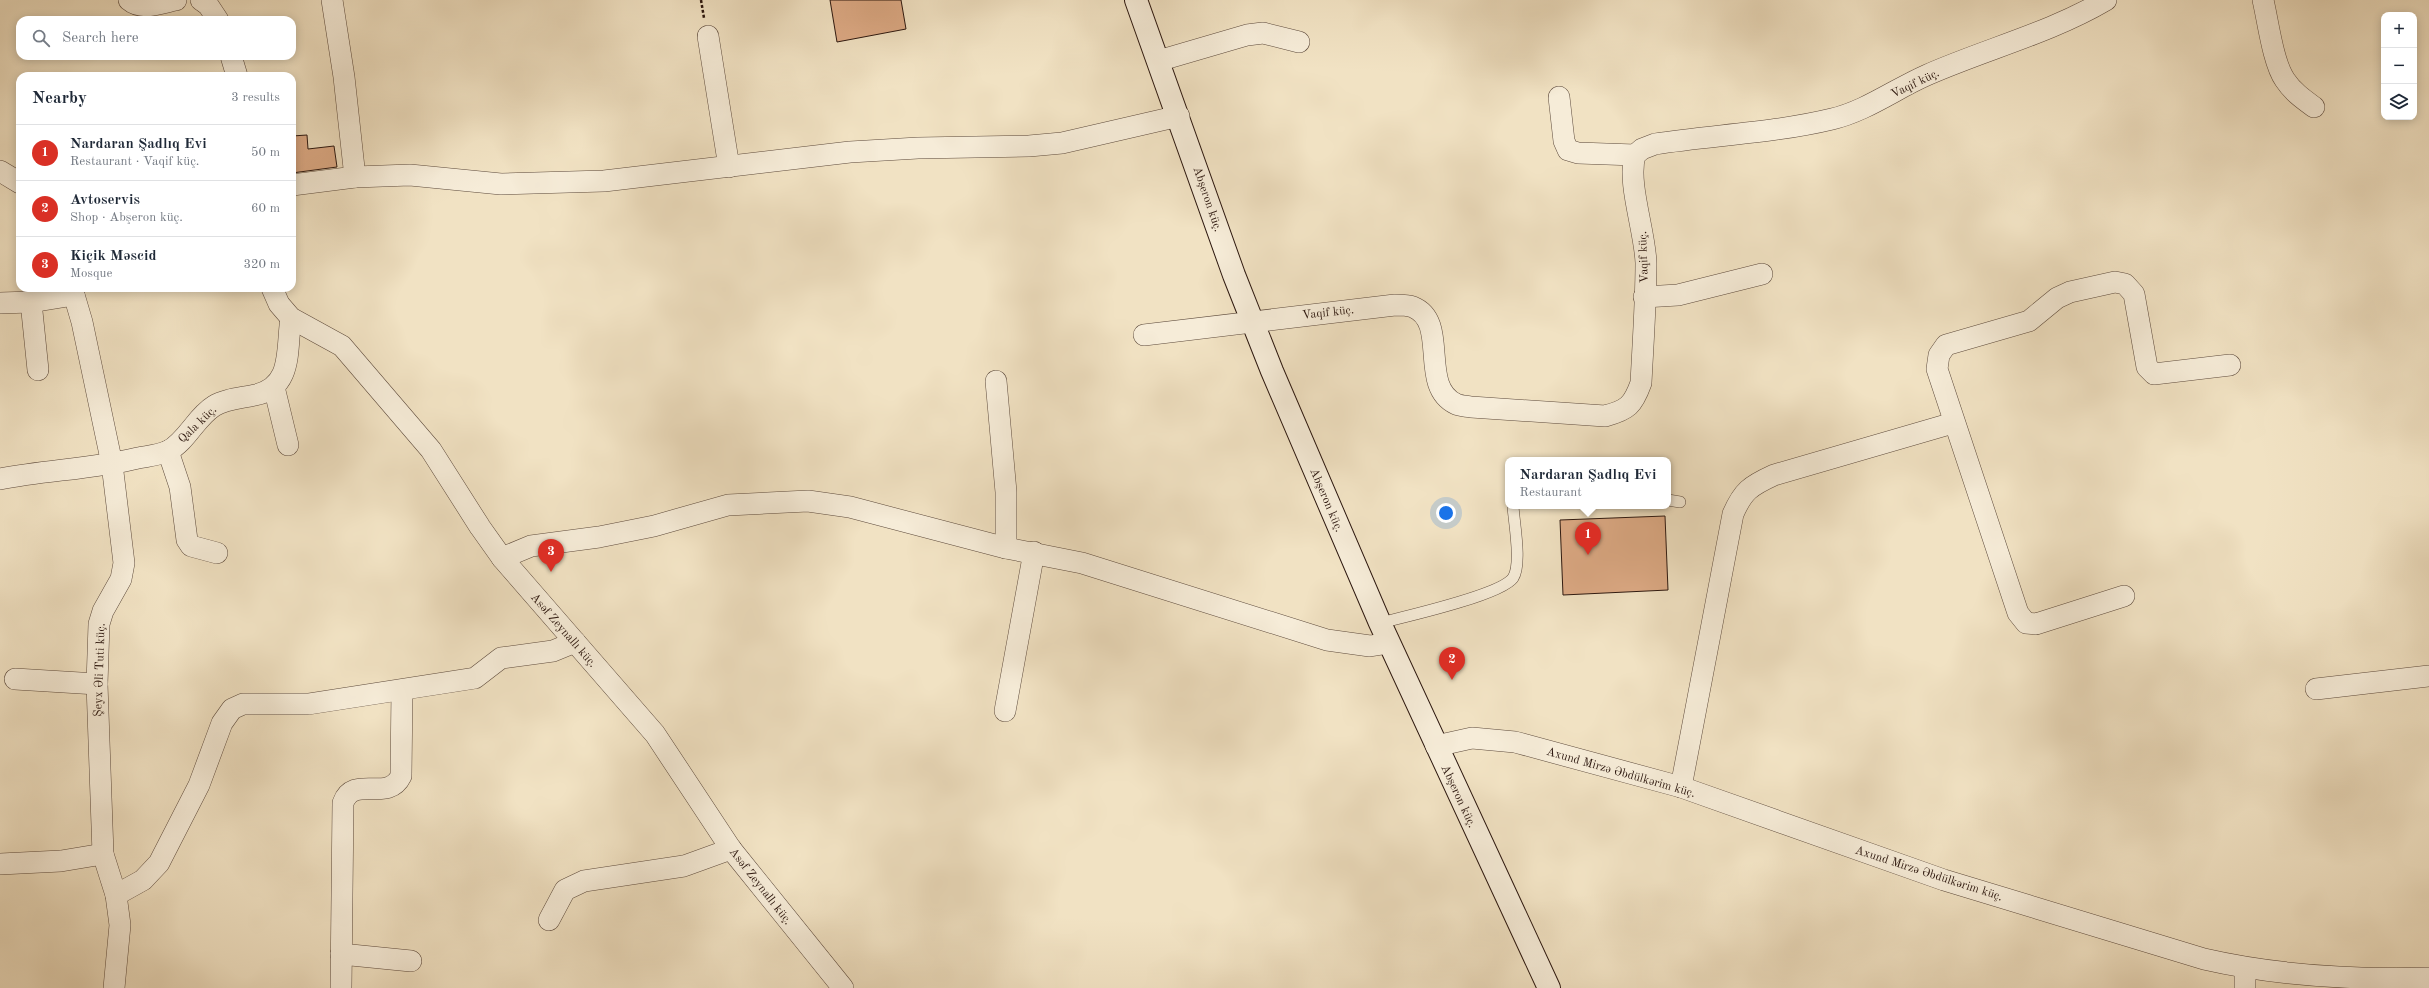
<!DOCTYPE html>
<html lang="en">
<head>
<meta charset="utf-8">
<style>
  :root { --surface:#fff; --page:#f6f6f7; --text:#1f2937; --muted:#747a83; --line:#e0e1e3; --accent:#d93025 }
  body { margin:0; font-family:"Old Standard TT",serif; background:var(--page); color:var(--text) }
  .controls { position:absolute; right:12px; top:12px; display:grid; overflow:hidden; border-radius:8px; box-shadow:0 2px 10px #0003 }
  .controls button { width:36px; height:36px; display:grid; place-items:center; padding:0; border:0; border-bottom:1px solid var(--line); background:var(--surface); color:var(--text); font:20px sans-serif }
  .you { position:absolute; left:1446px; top:513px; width:14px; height:14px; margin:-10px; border:3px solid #fff; border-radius:50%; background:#1a73e8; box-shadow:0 0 0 6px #1a73e833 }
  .badge { display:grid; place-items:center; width:26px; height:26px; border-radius:50%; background:var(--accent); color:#fff; font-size:13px; font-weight:700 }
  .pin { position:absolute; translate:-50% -33px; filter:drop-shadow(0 1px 2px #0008) }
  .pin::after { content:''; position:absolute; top:21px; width:14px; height:12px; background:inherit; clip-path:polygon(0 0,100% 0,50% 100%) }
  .popup { position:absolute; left:1505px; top:457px; width:166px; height:52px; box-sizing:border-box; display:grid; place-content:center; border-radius:8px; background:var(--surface); filter:drop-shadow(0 1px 3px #0005); font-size:13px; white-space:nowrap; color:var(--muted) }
  .popup b { font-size:15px; color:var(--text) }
  .popup::after { content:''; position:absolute; left:50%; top:100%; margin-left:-8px; border:8px solid transparent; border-top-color:var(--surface) }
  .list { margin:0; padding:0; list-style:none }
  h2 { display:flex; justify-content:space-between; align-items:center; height:52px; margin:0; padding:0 16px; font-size:17px }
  h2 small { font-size:13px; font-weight:400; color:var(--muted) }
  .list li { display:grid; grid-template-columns:26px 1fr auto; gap:12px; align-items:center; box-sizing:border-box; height:56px; padding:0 16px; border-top:1px solid var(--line) }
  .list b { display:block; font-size:15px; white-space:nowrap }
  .list p { margin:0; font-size:13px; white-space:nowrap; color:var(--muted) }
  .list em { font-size:13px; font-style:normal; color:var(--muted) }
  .icon { flex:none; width:22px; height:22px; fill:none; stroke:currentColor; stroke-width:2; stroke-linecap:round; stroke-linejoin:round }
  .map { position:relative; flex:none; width:2429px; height:988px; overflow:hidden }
  .search { position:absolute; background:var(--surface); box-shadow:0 2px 10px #0003; left:16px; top:16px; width:280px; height:44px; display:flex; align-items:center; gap:10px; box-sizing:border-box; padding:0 14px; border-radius:12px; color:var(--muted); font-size:15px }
  .panel { position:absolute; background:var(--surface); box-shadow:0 2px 10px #0003; left:16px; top:72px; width:280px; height:220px; border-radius:12px }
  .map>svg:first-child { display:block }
  .building { fill:#ddaa85; stroke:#2c170f }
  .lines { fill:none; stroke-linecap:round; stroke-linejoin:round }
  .lane-casing { stroke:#5d4a3c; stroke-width:12 }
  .street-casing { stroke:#5d4a3c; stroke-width:22 }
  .secondary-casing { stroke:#2c170f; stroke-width:24 }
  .path { stroke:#2c170f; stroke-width:2.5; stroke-dasharray:3 2; stroke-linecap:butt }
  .lane { stroke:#f6ecd8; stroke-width:11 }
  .street { stroke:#f6ecd8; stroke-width:21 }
  .secondary { stroke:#f6ecd8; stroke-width:22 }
  .labels { text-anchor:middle; stroke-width:3; stroke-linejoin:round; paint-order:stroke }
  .street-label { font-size:12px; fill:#2c170f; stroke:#f6ecd8 }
</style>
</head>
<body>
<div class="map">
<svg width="2429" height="988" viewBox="0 0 2429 988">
  <rect width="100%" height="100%" fill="#f1e2c3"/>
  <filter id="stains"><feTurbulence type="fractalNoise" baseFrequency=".005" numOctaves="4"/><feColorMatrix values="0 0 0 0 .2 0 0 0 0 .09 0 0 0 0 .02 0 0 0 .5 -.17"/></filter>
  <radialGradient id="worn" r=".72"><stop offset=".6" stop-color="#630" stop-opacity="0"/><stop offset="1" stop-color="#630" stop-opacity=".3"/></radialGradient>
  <g class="building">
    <path d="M830 0H901L906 29 837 42Z"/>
    <path d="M307 135 308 149 334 146 337 167 292 173V136Z"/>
    <path d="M1665 516 1668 590 1563 595 1560 520Z"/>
  </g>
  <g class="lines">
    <g class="lane-casing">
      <g id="lane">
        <path d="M1668 500 1680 502"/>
        <path d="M1380 623C1404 617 1501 595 1513 578 1522 564 1514 523 1513 506"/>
      </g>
    </g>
    <g class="street-casing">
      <g id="street">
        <path d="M129 0C142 11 160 3 176 0"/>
        <path d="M201 0 208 5 218 20"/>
        <path d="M332 0 344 77 355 177"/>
        <path d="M2263 0C2268 21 2273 63 2285 80 2293 92 2303 99 2314 107"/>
        <path d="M708 36 729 167"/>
        <path d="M231 56 237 76"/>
        <path d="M1158 61 1247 35 1263 33 1299 42"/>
        <path d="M1559 97 1564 141 1568 150 1578 153 1635 155"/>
        <path d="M0 171 20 183"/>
        <path d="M292 185 355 177 410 175 501 184 604 181 850 152 918 148 1029 146 1062 143 1179 116"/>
        <path d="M72 288 82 322 112 464 124 563 121 579 103 611 99 624 97 684 103 854 116 895 120 925 114 988"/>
        <path d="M272 288 279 304 291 318 342 346 431 450 480 527 502 558 655 734 731 849 843 988"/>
        <path d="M1644 297 1678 295 1762 274"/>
        <path d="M31 302 38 370"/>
        <path d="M0 303 31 302 74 295"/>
        <path d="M1144 335 1395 305C1401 305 1408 305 1413 307 1450 322 1418 386 1456 404 1460 406 1466 406 1471 407L1605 416C1628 410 1633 405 1641 383 1643 343 1646 303 1646 263 1645 231 1627 183 1635 155L1642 149 1655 144C1713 135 1774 133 1832 119 1866 111 1895 89 1927 75 1986 49 2050 33 2106 0"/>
        <path d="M996 381 1006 492V548"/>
        <path d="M274 387 288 445"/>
        <path d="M168 451 180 487 187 540 191 546 217 553"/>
        <path d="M0 479C46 470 93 469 138 458 148 456 160 455 168 451 187 441 196 417 214 406 225 399 242 398 255 395 294 387 286 348 291 318"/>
        <path d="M502 558 531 546 599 537 654 526 728 505 808 501 850 507 1006 548 1082 563 1327 640 1370 646 1389 643"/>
        <path d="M2124 596 2036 624 2026 623 2018 613 1937 369 1939 355 1946 345 2029 321 2057 298 2070 292 2115 282 2125 284 2134 294 2147 367 2154 374 2230 365"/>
        <path d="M15 679 97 684"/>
        <path d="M2316 689 2429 676"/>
        <path d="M1005 711 1034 552"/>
        <path d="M1436 746 1472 738 1515 742 1681 787 1944 880 2204 959C2278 976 2353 980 2429 978"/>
        <path d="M1681 787 1733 514C1743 491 1750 486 1774 475L1953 423"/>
        <path d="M0 864 61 861 103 854"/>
        <path d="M116 895 143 880 159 863 199 785 222 723 232 709 243 704H308L475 678 501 658 553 651 575 642"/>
        <path d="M549 920 565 890 584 881 684 866 731 849"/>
        <path d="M341 954 411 961"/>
        <path d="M2245 968V988"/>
        <path d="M341 988 343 803C353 774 388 803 401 776L402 690"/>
      </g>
    </g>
    <g class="secondary-casing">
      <path id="secondary" d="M1136 0 1234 275 1272 371 1380 623 1549 988"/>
    </g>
    <path class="path" d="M701 0 704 18"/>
    <use href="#lane" class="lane"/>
    <use href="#street" class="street"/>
    <use href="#secondary" class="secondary"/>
  </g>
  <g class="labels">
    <g class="street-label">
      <text transform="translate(1915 83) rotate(-26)" y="4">Vaqif küç.</text>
      <text transform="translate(1208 199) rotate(71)" y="4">Abşeron küç.</text>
      <text transform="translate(1643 257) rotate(-92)" y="4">Vaqif küç.</text>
      <text transform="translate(1328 312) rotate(-6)" y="4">Vaqif küç.</text>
      <text transform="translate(197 424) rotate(-44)" y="4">Qala küç.</text>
      <text transform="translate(1327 500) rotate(67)" y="4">Abşeron küç.</text>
      <text transform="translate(564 630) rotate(49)" y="4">Asəf Zeynallı küç.</text>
      <text transform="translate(99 670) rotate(-88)" y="4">Şeyx Əli Tuti küç.</text>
      <text transform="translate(1621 772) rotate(16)" y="4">Axund Mirzə Əbdülkərim küç.</text>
      <text transform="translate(1459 796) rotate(65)" y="4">Abşeron küç.</text>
      <text transform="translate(1929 873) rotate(18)" y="4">Axund Mirzə Əbdülkərim küç.</text>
      <text transform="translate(761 886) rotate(52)" y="4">Asəf Zeynallı küç.</text>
    </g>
  </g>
  <rect width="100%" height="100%" filter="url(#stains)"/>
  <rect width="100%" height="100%" fill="url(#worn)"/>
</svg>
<div class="controls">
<button>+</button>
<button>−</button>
<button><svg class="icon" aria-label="layers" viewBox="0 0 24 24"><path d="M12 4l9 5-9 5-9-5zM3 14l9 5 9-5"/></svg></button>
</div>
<div class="you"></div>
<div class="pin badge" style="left:1588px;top:555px">1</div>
<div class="popup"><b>Nardaran Şadlıq Evi</b>Restaurant</div>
<div class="pin badge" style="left:1452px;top:680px">2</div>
<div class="pin badge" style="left:551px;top:572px">3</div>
<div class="search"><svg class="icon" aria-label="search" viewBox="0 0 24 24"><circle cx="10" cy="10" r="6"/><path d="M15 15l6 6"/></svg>Search here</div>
<section class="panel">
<h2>Nearby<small>3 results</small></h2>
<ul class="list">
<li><span class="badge">1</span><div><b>Nardaran Şadlıq Evi</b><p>Restaurant · Vaqif küç.</p></div><em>50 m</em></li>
<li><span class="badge">2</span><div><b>Avtoservis</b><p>Shop · Abşeron küç.</p></div><em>60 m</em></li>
<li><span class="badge">3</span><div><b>Kiçik Məscid</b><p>Mosque</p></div><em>320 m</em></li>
</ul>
</section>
</div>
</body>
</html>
